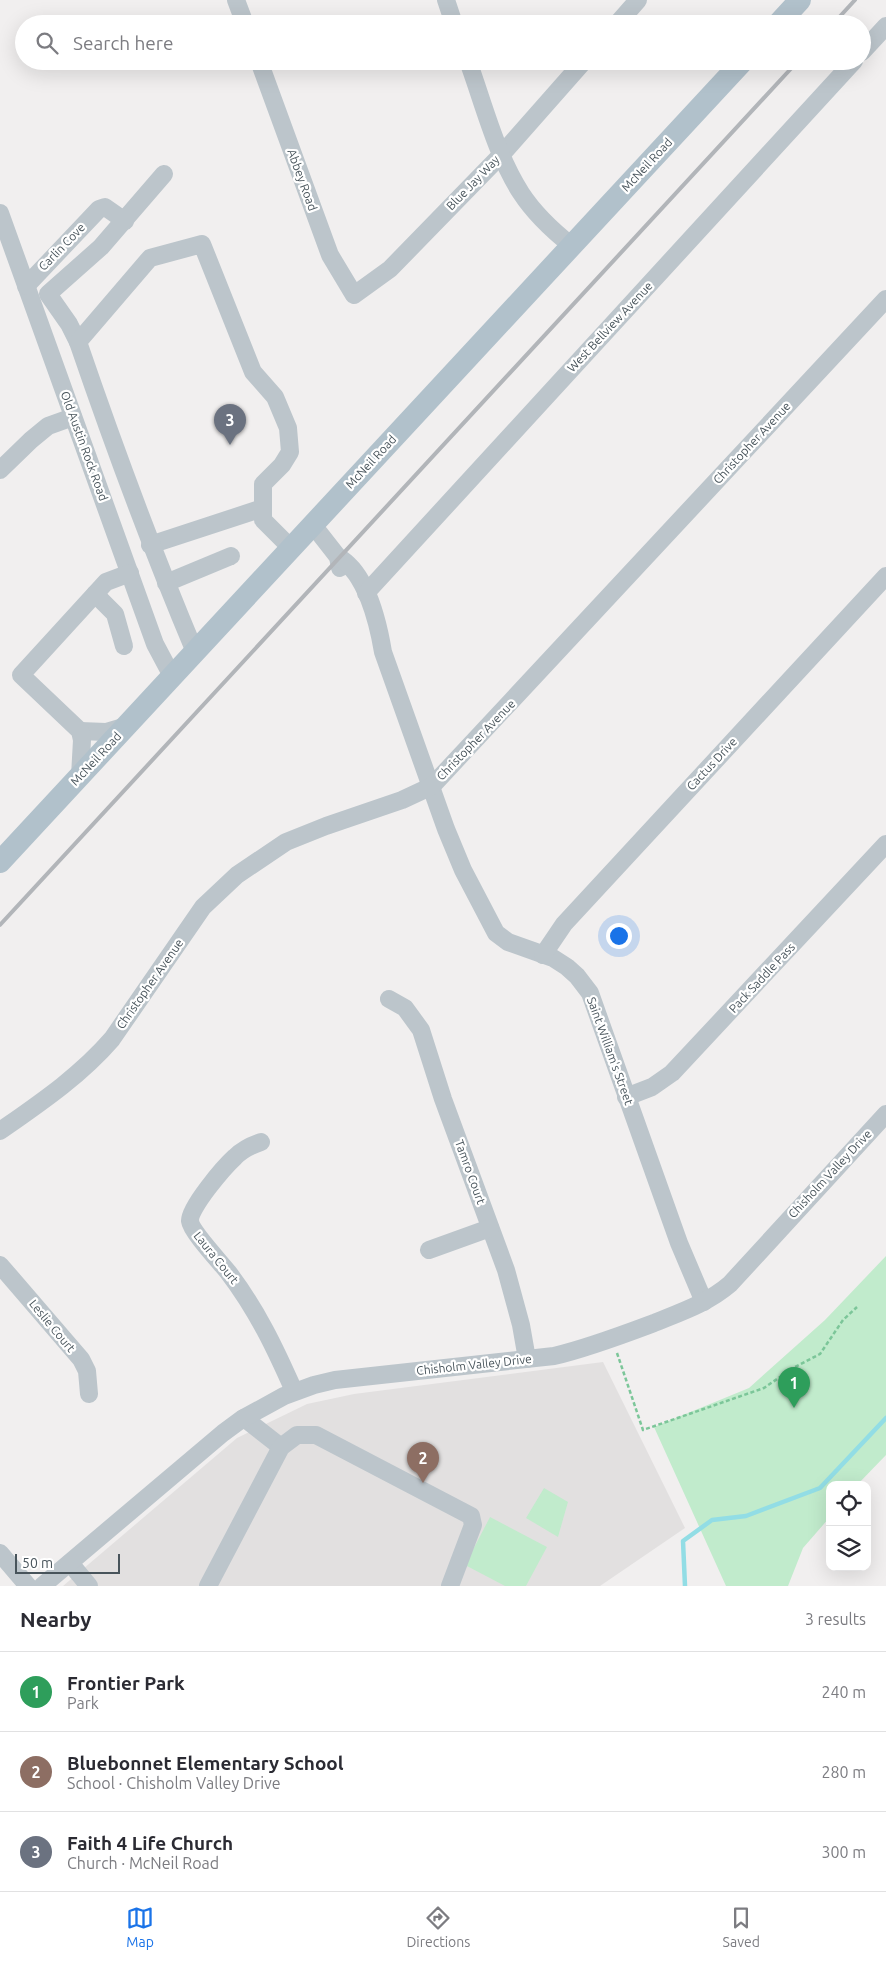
<!DOCTYPE html>
<html lang="en">
<head>
<meta charset="utf-8">
<style>
  :root { --surface:#fff; --page:#f7f7f7; --text:#2b2b33; --muted:#7c7c81; --line:#e1e1e2; --accent:#1a73e8 }
  body { margin:0; font-family:Ubuntu,sans-serif; background:var(--page); color:var(--text) }
  .controls { position:absolute; right:15px; bottom:15px; display:grid; overflow:hidden; border-radius:10px; box-shadow:0 5px 20px #0002 }
  .controls button { width:45px; height:45px; display:grid; place-items:center; padding:0; border:0; border-bottom:1px solid var(--line); background:var(--surface); color:var(--text); font:25px sans-serif }
  .scale { position:absolute; left:15px; bottom:12px; width:105px; box-sizing:border-box; padding-left:5px; border:2px solid #48545b; border-top:0; font-size:14px; line-height:18px; white-space:nowrap; color:#48545b; -webkit-text-stroke:4px #fff; paint-order:stroke }
  .you { position:absolute; left:618px; top:935px; width:18px; height:18px; margin:-12px; border:4px solid #fff; border-radius:50%; background:#1a73e8; box-shadow:0 0 0 8px #1a73e833 }
  .badge { display:grid; place-items:center; width:32px; height:32px; border-radius:50%; background:var(--accent); color:#fff; font-size:16px; font-weight:700 }
  .pin { position:absolute; translate:-50% -41px; filter:drop-shadow(0 1px 2px #0008) }
  .pin::after { content:''; position:absolute; top:26px; width:18px; height:15px; background:inherit; clip-path:polygon(0 0,100% 0,50% 100%) }
  .list { margin:0; padding:0; list-style:none }
  h2 { display:flex; justify-content:space-between; align-items:center; height:65px; margin:0; padding:0 20px; font-size:21px }
  h2 small { font-size:16px; font-weight:400; color:var(--muted) }
  .list li { display:grid; grid-template-columns:32px 1fr auto; gap:15px; align-items:center; box-sizing:border-box; height:80px; padding:0 20px; border-top:1px solid var(--line) }
  .list b { display:block; font-size:19px; white-space:nowrap }
  .list p { margin:0; font-size:16px; white-space:nowrap; color:var(--muted) }
  .list em { font-size:16px; font-style:normal; color:var(--muted) }
  .icon { flex:none; width:28px; height:28px; fill:none; stroke:currentColor; stroke-width:2; stroke-linecap:round; stroke-linejoin:round }
  .map { position:relative; flex:none; width:886px; height:1586px; overflow:hidden }
  .search { position:absolute; background:var(--surface); box-shadow:0 5px 20px #0002; left:15px; right:15px; top:15px; height:55px; display:flex; align-items:center; gap:12px; box-sizing:border-box; padding:0 18px; border-radius:28px; color:var(--muted); font-size:19px }
  .sheet { height:305px; background:var(--surface) }
  nav { display:flex; justify-content:space-around; align-items:center; box-sizing:border-box; height:70px; border-top:1px solid var(--line); background:var(--surface); font-size:14px; color:var(--muted) }
  nav a { display:grid; justify-items:center; gap:2px }
  nav .on { color:var(--accent) }
  .map>svg:first-child { display:block }
  .education { fill:#e2e0e0 }
  .green { fill:#c1ebcc }
  .lines { fill:none; stroke-linecap:round; stroke-linejoin:round }
  .stream { stroke:#92dde5; stroke-width:4.5 }
  .path { stroke:#7cc699; stroke-width:2.5; stroke-dasharray:4 2.5; stroke-linecap:butt }
  .minor { stroke:#bcc5cb; stroke-width:18 }
  .major { stroke:#b1c1cb; stroke-width:22 }
  .rail { stroke:#b2b5b9; stroke-width:4 }
  .labels { text-anchor:middle; stroke-width:4.5; stroke-linejoin:round; paint-order:stroke }
  .street-label { font-size:12px; fill:#48545b; stroke:#fff }
</style>
</head>
<body>
<div class="map">
<svg width="886" height="1586" viewBox="0 0 886 1586">
  <rect width="100%" height="100%" fill="#f1efef"/>
  <path class="education" d="M603 1362 685 1528 600 1586H63L237 1438 307 1404 354 1394Z"/>
  <g class="green">
    <path d="M886 1256V1455L857 1485H830V1517L803 1548 788 1586H726L654 1427 749 1388 825 1320Z"/>
    <path d="M544 1488 568 1502 558 1537 526 1518Z"/>
    <path d="M490 1517 547 1547 526 1586H505L465 1565Z"/>
  </g>
  <g class="lines">
    <path class="stream" d="M685 1586 683 1541 712 1520 746 1516 820 1488 886 1418"/>
    <path class="path" d="M617 1353 643 1430 764 1388 793 1368 820 1354 843 1320 857 1307"/>
    <g class="minor">
      <path d="M236 0 245 24"/>
      <path d="M446 0 454 24"/>
      <path d="M617 24 638 0"/>
      <path d="M862 52 886 26"/>
      <path d="M259 61 330 255 354 295 390 269 502 154 584 61"/>
      <path d="M468 61C484 105 496 154 521 193 534 213 553 231 572 246"/>
      <path d="M0 213 155 644 172 676"/>
      <path d="M26 286 99 209 105 207 125 221"/>
      <path d="M78 342 69 324 48 294 101 247 164 174"/>
      <path d="M0 470 31 440 48 426 73 417"/>
      <path d="M313 525 338 557 340 568"/>
      <path d="M150 545 263 508"/>
      <path d="M338 557C366 572 378 622 383 652L446 829 463 870 496 933 508 942 553 958 567 967 577 976 590 993 679 1243 704 1302"/>
      <path d="M166 583 231 556"/>
      <path d="M366 593 854 61"/>
      <path d="M95 594 115 614 124 646"/>
      <path d="M195 652C152 550 114 447 78 342L150 258 202 244 253 372 275 397 288 428 290 452 282 465 263 484V520L291 548"/>
      <path d="M80 731 106 732 126 726"/>
      <path d="M80 776 82 740 80 731 21 675 106 582 130 573"/>
      <path d="M543 955 564 924 886 576"/>
      <path d="M389 999 405 1008 421 1030 443 1099 506 1270 521 1325 527 1359"/>
      <path d="M626 1097 652 1087 672 1073 886 844"/>
      <path d="M0 1131C40 1103 80 1076 112 1039L203 907 237 875 286 842 326 826 402 800 432 786 886 299"/>
      <path d="M261 1142C252 1145 242 1150 235 1157 224 1167 189 1208 190 1221 191 1231 220 1262 228 1272 257 1310 275 1348 294 1391"/>
      <path d="M429 1250 490 1228"/>
      <path d="M0 1265 81 1359 87 1371 89 1394"/>
      <path d="M244 1418 281 1447"/>
      <path d="M0 1553 28 1586"/>
      <path d="M70 1563 89 1586"/>
      <path d="M42 1586 223 1433 242 1419 284 1396 314 1385 335 1380 554 1356C588 1348 622 1335 654 1323 681 1312 708 1303 730 1284L886 1114"/>
      <path d="M208 1586 281 1447 297 1435H316L471 1516 473 1525 450 1586"/>
    </g>
    <g class="major">
      <path d="M778 24 800 0"/>
      <path d="M0 862 743 61"/>
    </g>
    <g class="rail">
      <path d="M833 24 855 0"/>
      <path d="M0 925 798 61"/>
    </g>
  </g>
  <g class="labels">
    <g class="street-label">
      <text transform="translate(647 165) rotate(-47)" y="4">McNeil Road</text>
      <text transform="translate(302 180) rotate(70)" y="4">Abbey Road</text>
      <text transform="translate(473 183) rotate(-46)" y="4">Blue Jay Way</text>
      <text transform="translate(62 247) rotate(-46)" y="4">Carlin Cove</text>
      <text transform="translate(610 327) rotate(-47)" y="4">West Bellview Avenue</text>
      <text transform="translate(752 443) rotate(-47)" y="4">Christopher Avenue</text>
      <text transform="translate(84 446) rotate(70)" y="4">Old Austin Rock Road</text>
      <text transform="translate(371 462) rotate(-47)" y="4">McNeil Road</text>
      <text transform="translate(476 740) rotate(-46)" y="4">Christopher Avenue</text>
      <text transform="translate(96 759) rotate(-47)" y="4">McNeil Road</text>
      <text transform="translate(712 764) rotate(-47)" y="4">Cactus Drive</text>
      <text transform="translate(762 978) rotate(-47)" y="4">Pack Saddle Pass</text>
      <text transform="translate(150 984) rotate(-55)" y="4">Christopher Avenue</text>
      <text transform="translate(610 1051) rotate(70)" y="4">Saint William's Street</text>
      <text transform="translate(470 1172) rotate(70)" y="4">Tamro Court</text>
      <text transform="translate(830 1174) rotate(-47)" y="4">Chisholm Valley Drive</text>
      <text transform="translate(216 1258) rotate(51)" y="4">Laura Court</text>
      <text transform="translate(52 1326) rotate(50)" y="4">Leslie Court</text>
      <text transform="translate(474 1365) rotate(-6)" y="4">Chisholm Valley Drive</text>
    </g>
  </g>
</svg>
<div class="controls">
<button><svg class="icon" aria-label="locate" viewBox="0 0 24 24"><circle cx="12" cy="12" r="6"/><path d="M12 2v4M12 18v4M2 12h4M18 12h4"/></svg></button>
<button><svg class="icon" aria-label="layers" viewBox="0 0 24 24"><path d="M12 4l9 5-9 5-9-5zM3 14l9 5 9-5"/></svg></button>
</div>
<div class="scale">50 m</div>
<div class="you"></div>
<div class="pin badge" style="left:794px;top:1408px;background:#2e9e5b">1</div>
<div class="pin badge" style="left:423px;top:1483px;background:#8d6e63">2</div>
<div class="pin badge" style="left:230px;top:445px;background:#6b7280">3</div>
<div class="search"><svg class="icon" aria-label="search" viewBox="0 0 24 24"><circle cx="10" cy="10" r="6"/><path d="M15 15l6 6"/></svg>Search here</div>
</div>
<section class="sheet">
<h2>Nearby<small>3 results</small></h2>
<ul class="list">
<li><span class="badge" style="background:#2e9e5b">1</span><div><b>Frontier Park</b><p>Park</p></div><em>240 m</em></li>
<li><span class="badge" style="background:#8d6e63">2</span><div><b>Bluebonnet Elementary School</b><p>School · Chisholm Valley Drive</p></div><em>280 m</em></li>
<li><span class="badge" style="background:#6b7280">3</span><div><b>Faith 4 Life Church</b><p>Church · McNeil Road</p></div><em>300 m</em></li>
</ul>
</section>
<nav>
<a class="on"><svg class="icon" aria-label="map" viewBox="0 0 24 24"><path d="M3 6l6-2 6 2 6-2v14l-6 2-6-2-6 2zM9 4v14M15 6v14"/></svg>Map</a>
<a><svg class="icon" aria-label="directions" viewBox="0 0 24 24"><path d="M12 3l9 9-9 9-9-9zM9 14v-3h6M13 9l2 2-2 2"/></svg>Directions</a>
<a><svg class="icon" aria-label="saved" viewBox="0 0 24 24"><path d="M7 4h10v16l-5-4-5 4z"/></svg>Saved</a>
</nav>
</body>
</html>
